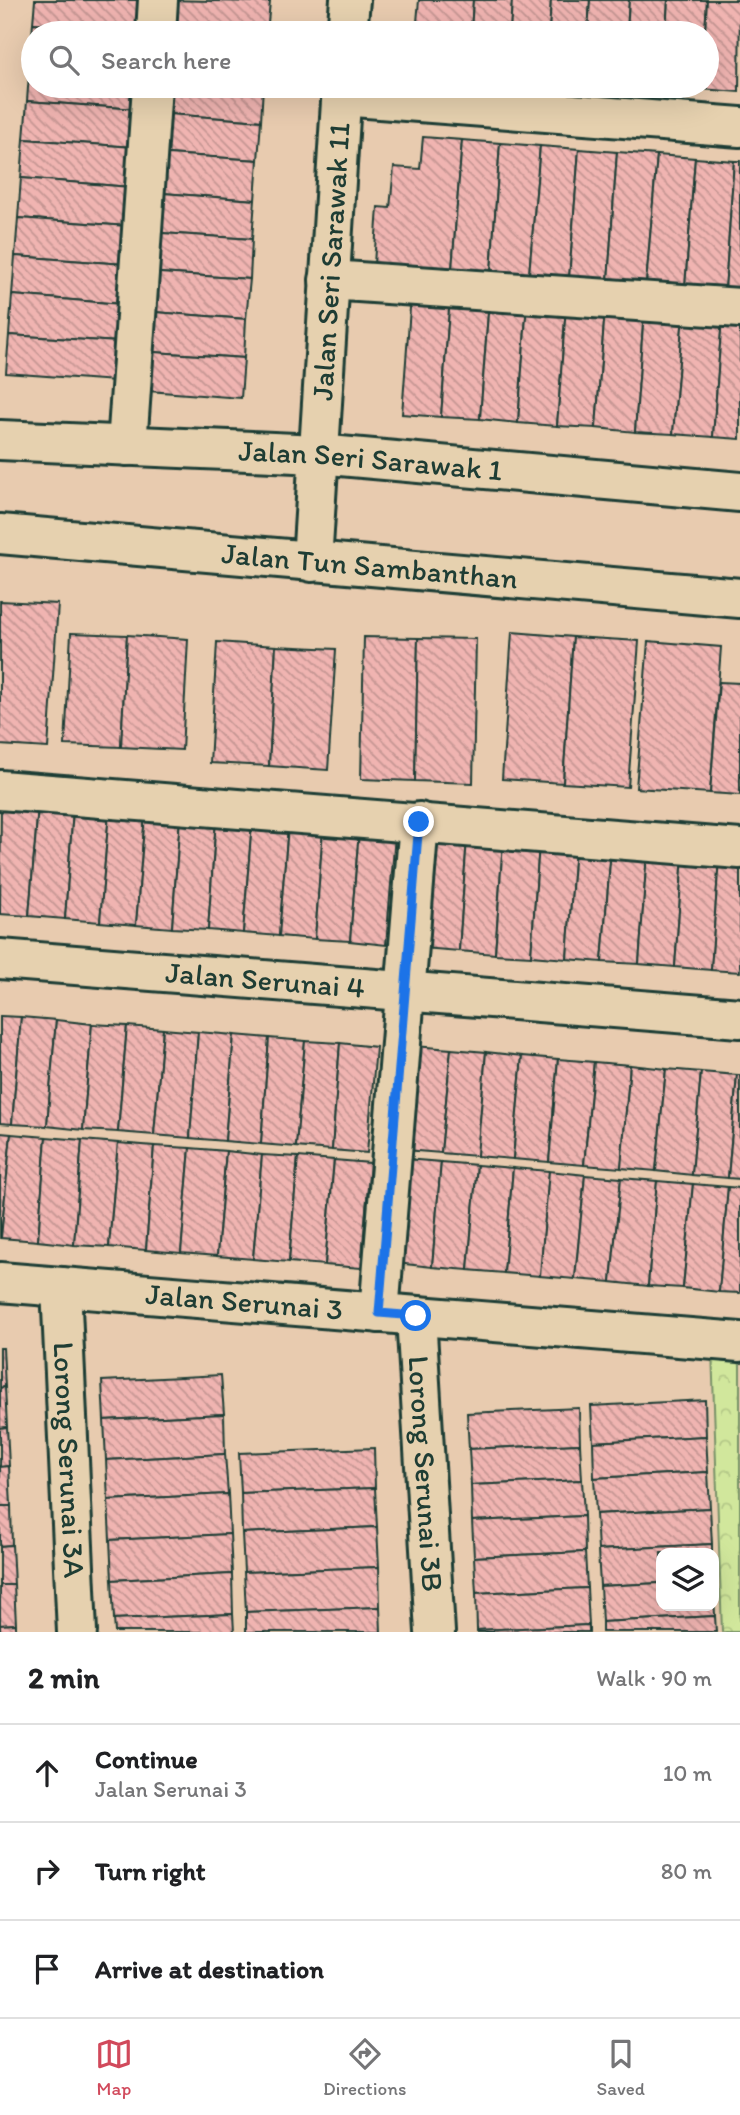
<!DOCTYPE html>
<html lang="en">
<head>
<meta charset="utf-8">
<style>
  :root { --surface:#fff; --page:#f2f2f2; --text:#202124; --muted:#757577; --line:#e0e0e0; --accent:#d1495b }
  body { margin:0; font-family:Itim,sans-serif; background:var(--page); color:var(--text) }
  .controls { position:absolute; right:21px; bottom:21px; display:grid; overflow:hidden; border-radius:14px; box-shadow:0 7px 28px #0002 }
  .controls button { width:63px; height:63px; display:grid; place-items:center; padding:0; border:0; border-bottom:2px solid var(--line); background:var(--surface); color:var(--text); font:35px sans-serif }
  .stop { position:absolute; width:21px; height:21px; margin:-16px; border:5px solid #1a73e8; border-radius:50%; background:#fff }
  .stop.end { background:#1a73e8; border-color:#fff; box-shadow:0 2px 7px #0008 }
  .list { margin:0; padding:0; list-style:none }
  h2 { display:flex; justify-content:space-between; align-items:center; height:91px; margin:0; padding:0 28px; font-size:30px }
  h2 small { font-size:23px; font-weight:400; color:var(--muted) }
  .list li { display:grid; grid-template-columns:46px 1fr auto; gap:21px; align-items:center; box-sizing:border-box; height:98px; padding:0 28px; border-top:2px solid var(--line) }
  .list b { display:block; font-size:26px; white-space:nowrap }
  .list p { margin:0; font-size:23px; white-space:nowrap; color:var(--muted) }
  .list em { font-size:23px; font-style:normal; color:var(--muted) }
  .icon { flex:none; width:38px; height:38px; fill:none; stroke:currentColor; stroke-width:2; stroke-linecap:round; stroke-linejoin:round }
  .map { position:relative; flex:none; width:740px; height:1632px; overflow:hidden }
  .search { position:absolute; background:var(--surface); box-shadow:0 7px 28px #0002; left:21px; right:21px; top:21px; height:77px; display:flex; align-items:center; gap:18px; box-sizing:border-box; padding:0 24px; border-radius:38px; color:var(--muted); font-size:26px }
  .sheet { height:385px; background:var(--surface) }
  nav { display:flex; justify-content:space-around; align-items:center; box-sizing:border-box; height:98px; border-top:2px solid var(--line); background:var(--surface); font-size:19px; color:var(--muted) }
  nav a { display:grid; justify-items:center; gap:4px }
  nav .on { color:var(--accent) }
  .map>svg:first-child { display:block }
  .forest { fill:url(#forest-crowns); stroke:#789268; stroke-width:2 }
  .building { fill:url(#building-back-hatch); stroke:#1f3d34; stroke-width:2 }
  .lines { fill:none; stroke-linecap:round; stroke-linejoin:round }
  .minor-casing { stroke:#1f3d34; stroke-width:44 }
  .minor { stroke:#e6d1af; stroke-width:38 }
  .route { stroke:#1a73e8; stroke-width:9 }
  .labels { text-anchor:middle; stroke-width:5; stroke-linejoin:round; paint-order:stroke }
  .street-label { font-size:30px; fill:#1f3d34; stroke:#e6d1af }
</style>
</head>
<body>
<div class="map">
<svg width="740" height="1632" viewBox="0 0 740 1632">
  <defs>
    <pattern id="forest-crowns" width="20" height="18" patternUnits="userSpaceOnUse" patternTransform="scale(1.75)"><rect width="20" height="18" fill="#d1e79c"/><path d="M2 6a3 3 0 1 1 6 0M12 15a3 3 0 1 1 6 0" fill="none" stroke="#b3c787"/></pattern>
    <pattern id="building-back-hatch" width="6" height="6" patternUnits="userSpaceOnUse" patternTransform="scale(1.75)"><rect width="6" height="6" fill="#f0b4b1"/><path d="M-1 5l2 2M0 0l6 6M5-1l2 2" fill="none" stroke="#c29491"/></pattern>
  </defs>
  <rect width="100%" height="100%" fill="#e8cbaf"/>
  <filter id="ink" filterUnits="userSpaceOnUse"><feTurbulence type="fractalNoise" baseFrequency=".0143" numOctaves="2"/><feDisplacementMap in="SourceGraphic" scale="14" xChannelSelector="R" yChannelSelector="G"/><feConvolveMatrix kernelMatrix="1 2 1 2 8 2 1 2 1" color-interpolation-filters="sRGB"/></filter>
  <g filter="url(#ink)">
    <path class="forest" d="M712 1350 740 1353V1632H722Z"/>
    <g class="building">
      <path d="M35 0H144L142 31 33 23Z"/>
      <path d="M163 0 270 2 267 33H161Z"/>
      <path d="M419 0H473L471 33H416Z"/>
      <path d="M473 0H512L510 33H471Z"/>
      <path d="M512 0H551L549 33H510Z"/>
      <path d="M551 0H590L588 33H549Z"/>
      <path d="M590 0H629L627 33H588Z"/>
      <path d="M629 0H668L666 33H627Z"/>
      <path d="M668 0H707L705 33H666Z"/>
      <path d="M707 0H740L739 92 701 89V86H707V33H705Z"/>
      <path d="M33 23 142 31V33H33V62L30 61Z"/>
      <path d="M30 61 33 62V86H138L136 109 27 101Z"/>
      <path d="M157 86H263L261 121 155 113Z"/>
      <path d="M27 101 136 109 133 147 24 139Z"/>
      <path d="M155 113 261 121 258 160 152 153Z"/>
      <path d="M423 137 462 140 452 270 374 264 378 207 390 208 394 167 420 169Z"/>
      <path d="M24 139 133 147 130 187 21 178Z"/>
      <path d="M462 140 500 143 491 273 452 270Z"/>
      <path d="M500 143 540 146 529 275 491 273Z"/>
      <path d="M540 146 579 149 569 279 529 275Z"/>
      <path d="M579 149 617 152 608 282 569 279Z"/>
      <path d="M617 152 657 155 646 284 608 282Z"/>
      <path d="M152 153 258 160 255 200 149 192Z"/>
      <path d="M657 155 695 158 685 288 646 284Z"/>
      <path d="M695 158 734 161 725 291 685 288Z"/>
      <path d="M734 161H740V292L725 291Z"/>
      <path d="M21 178 130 187 127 226 18 218Z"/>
      <path d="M149 192 255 200 252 239 146 232Z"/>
      <path d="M18 218 127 226 124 264 15 256Z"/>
      <path d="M146 232 252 239 250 279 144 272Z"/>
      <path d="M15 256 124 264 121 304 12 295Z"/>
      <path d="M144 272 250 279 246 319 141 311Z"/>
      <path d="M12 295 121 304 118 342 9 335Z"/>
      <path d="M411 295 450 297 441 417 402 414Z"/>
      <path d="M450 297 489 300 480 419 441 417Z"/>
      <path d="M489 300 527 303 518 423 480 419Z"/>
      <path d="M527 303 566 306 557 426 518 423Z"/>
      <path d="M566 306 605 309 596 428 557 426Z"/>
      <path d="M605 309 644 312 635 432 596 428Z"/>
      <path d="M141 311 246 319 244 358 138 351Z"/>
      <path d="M644 312 683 315 673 434 635 432Z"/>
      <path d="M683 315 722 318 713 437 673 434Z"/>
      <path d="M722 318 740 319V439L713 437Z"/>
      <path d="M9 335 118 342 115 381 6 373Z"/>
      <path d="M138 351 244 358 241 398 135 390Z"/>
      <path d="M0 601 58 604 48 748 0 745Z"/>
      <path d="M512 632 573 637 563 783 502 779Z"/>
      <path d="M71 633 127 635 121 747 65 745Z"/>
      <path d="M127 635 188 639 182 750 121 747Z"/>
      <path d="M364 637 418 638 415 781 361 779Z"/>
      <path d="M573 637 639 641 628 787 563 783Z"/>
      <path d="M418 638 476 639 473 783 415 781Z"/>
      <path d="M648 641 721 647 710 793 636 788Z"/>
      <path d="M217 642 276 646 269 766 210 763Z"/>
      <path d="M276 646 336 649 328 770 269 766Z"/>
      <path d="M719 682 740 683V795L710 793Z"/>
      <path d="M1 804 38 806 29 916 0 914Z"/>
      <path d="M38 806 73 810 65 919 29 916Z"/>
      <path d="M73 810 109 812 100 922 65 919Z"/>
      <path d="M109 812 145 815 136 925 100 922Z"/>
      <path d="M145 815 180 818 172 928 136 925Z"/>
      <path d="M180 818 216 820 208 930 172 928Z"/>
      <path d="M216 820 252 823 243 933 208 930Z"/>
      <path d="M252 823 288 826 279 936 243 933Z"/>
      <path d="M288 826 323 829 315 939 279 936Z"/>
      <path d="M323 829 359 831 350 941 315 939Z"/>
      <path d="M359 831 395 835 386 945 350 941Z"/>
      <path d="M431 836 467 838 459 951 423 948Z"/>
      <path d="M467 838 503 842 495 954 459 951Z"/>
      <path d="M503 842 539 844 531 956 495 954Z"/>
      <path d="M539 844 575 847 567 959 531 956Z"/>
      <path d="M575 847 611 849 602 962 567 959Z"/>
      <path d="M611 849 647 853 639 964 602 962Z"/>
      <path d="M647 853 683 855 675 967 639 964Z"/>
      <path d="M683 855 719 858 711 970 675 967Z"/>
      <path d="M719 858 740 859V972L711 970Z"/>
      <path d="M0 1016 21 1017 12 1124 0 1123Z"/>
      <path d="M21 1017 56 1020 47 1126 12 1124Z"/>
      <path d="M56 1020 92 1024 83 1130 47 1126Z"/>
      <path d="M92 1024 127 1026 118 1132 83 1130Z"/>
      <path d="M127 1026 163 1029 154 1135 118 1132Z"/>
      <path d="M163 1029 198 1032 190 1138 154 1135Z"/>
      <path d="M198 1032 234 1035 225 1141 190 1138Z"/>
      <path d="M234 1035 269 1038 261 1144 225 1141Z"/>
      <path d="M269 1038 305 1041 296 1147 261 1144Z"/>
      <path d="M305 1041 340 1043 332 1150 296 1147Z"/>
      <path d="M340 1043 376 1047 367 1153 332 1150Z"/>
      <path d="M414 1046 451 1049 441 1153 405 1150Z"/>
      <path d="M451 1049 486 1052 477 1156 441 1153Z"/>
      <path d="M486 1052 522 1056 513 1159 477 1156Z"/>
      <path d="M522 1056 558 1059 549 1162 513 1159Z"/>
      <path d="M558 1059 594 1062 584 1165 549 1162Z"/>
      <path d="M594 1062 630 1065 621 1168 584 1165Z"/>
      <path d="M630 1065 666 1069 656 1171 621 1168Z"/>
      <path d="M666 1069 701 1072 692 1175 656 1171Z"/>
      <path d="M701 1072 737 1075 728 1178 692 1175Z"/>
      <path d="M737 1075H740V1179L728 1178Z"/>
      <path d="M0 1133 11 1134 1 1238H0Z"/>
      <path d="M11 1134 46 1137 38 1241 1 1238Z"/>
      <path d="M46 1137 82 1140 74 1245 38 1241Z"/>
      <path d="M82 1140 118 1143 109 1247 74 1245Z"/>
      <path d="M118 1143 154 1146 146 1250 109 1247Z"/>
      <path d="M154 1146 190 1148 181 1253 146 1250Z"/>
      <path d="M190 1148 226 1151 217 1256 181 1253Z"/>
      <path d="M226 1151 262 1155 253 1259 217 1256Z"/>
      <path d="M262 1155 298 1157 289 1262 253 1259Z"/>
      <path d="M298 1157 334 1160 325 1265 289 1262Z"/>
      <path d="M405 1159 441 1162 432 1267 396 1263Z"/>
      <path d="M334 1160 370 1163 361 1268 325 1265Z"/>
      <path d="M441 1162 477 1165 468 1270 432 1267Z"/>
      <path d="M477 1165 513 1168 504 1273 468 1270Z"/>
      <path d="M513 1168 549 1171 540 1276 504 1273Z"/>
      <path d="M549 1171 585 1175 575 1279 540 1276Z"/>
      <path d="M585 1175 621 1178 611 1282 575 1279Z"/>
      <path d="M621 1178 657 1181 648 1286 611 1282Z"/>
      <path d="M657 1181 693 1184 683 1288 648 1286Z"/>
      <path d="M693 1184 728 1187 719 1292 683 1288Z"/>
      <path d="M728 1187 740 1188V1293L719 1292Z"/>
      <path d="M0 1348H3L5 1387 0 1388Z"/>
      <path d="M221 1375 224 1414 104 1420 102 1381Z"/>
      <path d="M5 1387 7 1427 0 1428V1388Z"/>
      <path d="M705 1400 706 1436 593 1442 591 1406Z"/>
      <path d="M579 1408 580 1444 469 1449 467 1413Z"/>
      <path d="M224 1414 225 1454 106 1460 104 1420Z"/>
      <path d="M7 1427 9 1466 0 1467V1428Z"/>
      <path d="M706 1436 708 1472 594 1478 593 1442Z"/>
      <path d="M580 1444 582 1480 471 1485 469 1449Z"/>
      <path d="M374 1448 375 1488 241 1493 239 1453Z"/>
      <path d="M225 1454 228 1494 108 1500 106 1460Z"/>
      <path d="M9 1466 11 1506H0V1467Z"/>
      <path d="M708 1472 710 1508 596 1514 594 1478Z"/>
      <path d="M582 1480 584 1516 472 1521 471 1485Z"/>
      <path d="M375 1488 377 1527 242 1533 241 1493Z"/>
      <path d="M228 1494 230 1534 110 1540 108 1500Z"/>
      <path d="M0 1506H11L12 1545 0 1546Z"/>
      <path d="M710 1508 712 1544 598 1550 596 1514Z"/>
      <path d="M584 1516 585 1552 474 1557 472 1521Z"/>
      <path d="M377 1527 379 1567 244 1572 242 1533Z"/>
      <path d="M230 1534 232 1574 112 1580 110 1540Z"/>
      <path d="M712 1544V1553H661V1583L600 1586 598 1550Z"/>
      <path d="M12 1545 14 1585H0V1546Z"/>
      <path d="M585 1552 587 1588 476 1593 474 1557Z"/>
      <path d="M379 1567 380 1607 246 1612 244 1572Z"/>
      <path d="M232 1574 233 1614 114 1619 112 1580Z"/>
      <path d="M661 1583V1606H714V1596L715 1616 602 1622 600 1586Z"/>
      <path d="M0 1585H14L16 1624 0 1625Z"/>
      <path d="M587 1588 589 1625 477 1630 476 1593Z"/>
      <path d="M380 1607 381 1632H246V1612Z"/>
      <path d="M233 1614 234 1632H115L114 1619Z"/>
      <path d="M715 1616 716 1632H602V1622Z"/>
      <path d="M16 1624V1632H0V1625Z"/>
      <path d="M589 1625V1632H477V1630Z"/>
    </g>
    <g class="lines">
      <g class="minor-casing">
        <g id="minor">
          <path d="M156 33 158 0"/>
          <path d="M347 33 350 0"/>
          <path d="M341 96 740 127"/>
          <path d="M329 280 740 308"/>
          <path id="s1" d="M0 440 318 454 740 492"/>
          <path d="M127 446 152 86"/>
          <path id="s2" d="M0 534 740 598"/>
          <path id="s3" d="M312 562 342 86"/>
          <path d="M0 790 740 849"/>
          <path id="s4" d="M0 959 740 1018"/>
          <path id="s5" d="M0 1282 740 1342"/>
          <path id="s6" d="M61 1287 77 1632"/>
          <path d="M379 1313 419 822"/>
          <path id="s7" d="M416 1316 435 1632"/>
        </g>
      </g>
      <use href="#minor" class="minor"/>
    </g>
  </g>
  <g class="lines" filter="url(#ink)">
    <path class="route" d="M416 1316 379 1313 419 822"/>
  </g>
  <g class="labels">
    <g class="street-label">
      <text dy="10" stroke="none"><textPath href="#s3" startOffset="301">Jalan Seri Sarawak 11</textPath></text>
      <text dy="10" stroke="none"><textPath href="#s1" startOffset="371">Jalan Seri Sarawak 1</textPath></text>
      <text dy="10" stroke="none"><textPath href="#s2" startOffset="371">Jalan Tun Sambanthan</textPath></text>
      <text dy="10" stroke="none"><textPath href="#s4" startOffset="266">Jalan Serunai 4</textPath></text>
      <text dy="10" stroke="none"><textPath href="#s5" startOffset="245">Jalan Serunai 3</textPath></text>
      <text dy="10" stroke="none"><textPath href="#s6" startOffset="173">Lorong Serunai 3A</textPath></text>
      <text dy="10" stroke="none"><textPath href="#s7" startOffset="158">Lorong Serunai 3B</textPath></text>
    </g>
  </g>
</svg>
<div class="controls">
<button><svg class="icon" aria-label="layers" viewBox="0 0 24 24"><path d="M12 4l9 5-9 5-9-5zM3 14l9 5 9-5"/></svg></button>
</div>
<div class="stop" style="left:416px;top:1316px"></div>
<div class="stop end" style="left:419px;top:822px"></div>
<div class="search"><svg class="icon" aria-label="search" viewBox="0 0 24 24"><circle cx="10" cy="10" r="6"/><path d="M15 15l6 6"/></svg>Search here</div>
</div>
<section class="sheet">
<h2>2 min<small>Walk · 90 m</small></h2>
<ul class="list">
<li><svg class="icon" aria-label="ahead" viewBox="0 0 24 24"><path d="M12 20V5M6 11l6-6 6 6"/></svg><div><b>Continue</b><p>Jalan Serunai 3</p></div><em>10 m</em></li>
<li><svg class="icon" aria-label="right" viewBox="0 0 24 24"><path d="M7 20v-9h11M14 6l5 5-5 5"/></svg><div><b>Turn right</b></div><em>80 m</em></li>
<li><svg class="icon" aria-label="arrive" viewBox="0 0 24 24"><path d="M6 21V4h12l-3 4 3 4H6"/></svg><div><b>Arrive at destination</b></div></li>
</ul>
</section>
<nav>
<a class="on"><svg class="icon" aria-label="map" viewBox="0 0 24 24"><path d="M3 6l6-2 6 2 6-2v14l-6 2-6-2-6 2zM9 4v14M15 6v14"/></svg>Map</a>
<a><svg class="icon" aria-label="directions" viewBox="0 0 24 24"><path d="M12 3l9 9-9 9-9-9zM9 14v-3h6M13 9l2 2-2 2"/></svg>Directions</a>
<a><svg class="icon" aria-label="saved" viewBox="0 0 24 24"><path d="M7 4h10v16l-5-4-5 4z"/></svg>Saved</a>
</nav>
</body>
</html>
